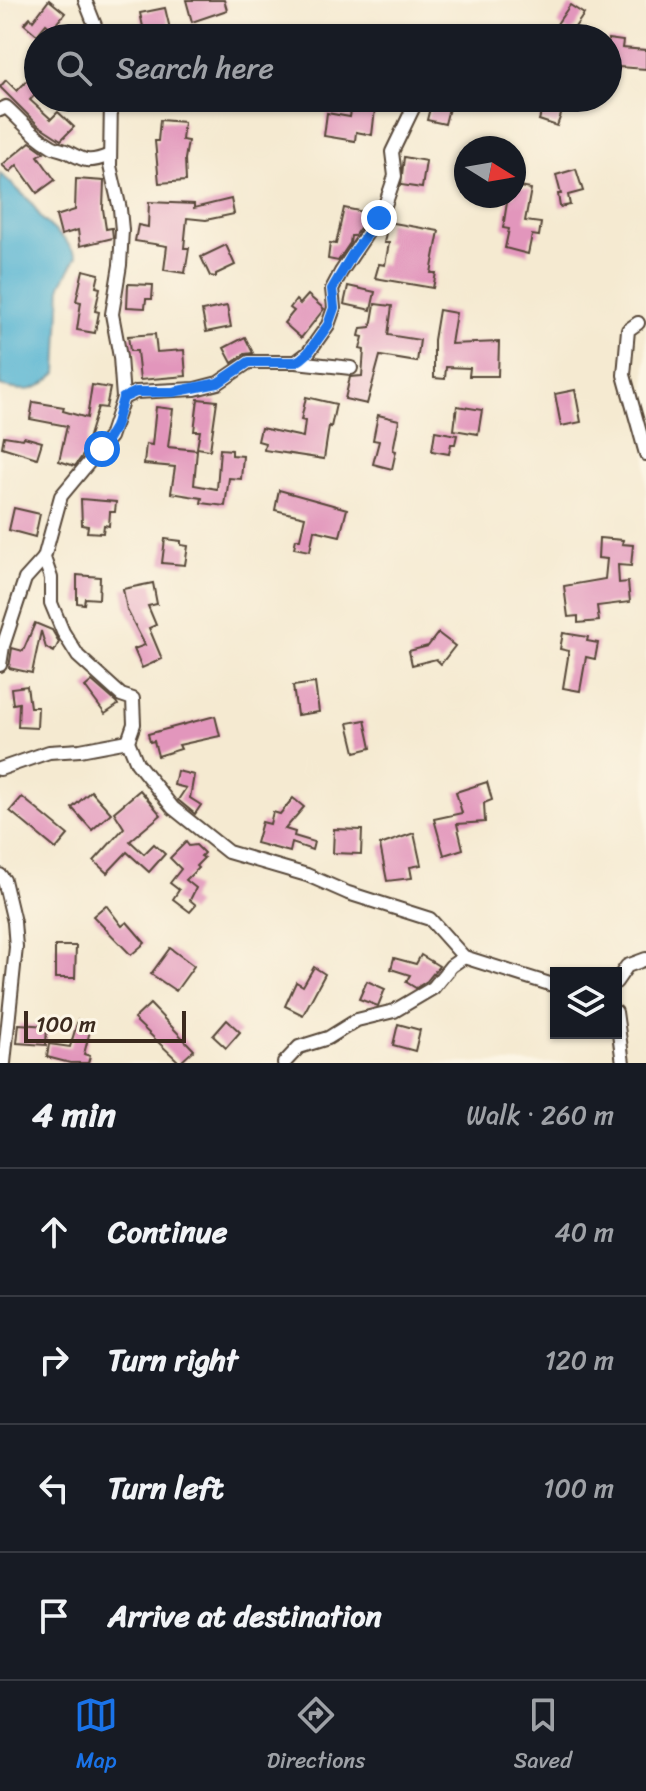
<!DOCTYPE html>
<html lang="en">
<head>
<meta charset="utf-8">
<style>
  :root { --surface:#171b24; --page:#20242c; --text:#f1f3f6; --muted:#9ea1a6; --line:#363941; --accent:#1a73e8 }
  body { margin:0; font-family:Sriracha,sans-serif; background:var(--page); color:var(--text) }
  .controls { position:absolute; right:24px; bottom:24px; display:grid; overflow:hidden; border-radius:0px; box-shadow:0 2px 6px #0004 }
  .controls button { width:72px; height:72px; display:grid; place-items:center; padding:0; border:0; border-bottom:2px solid var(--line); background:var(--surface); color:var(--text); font:40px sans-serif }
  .compass { position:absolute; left:454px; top:136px; width:72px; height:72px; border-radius:50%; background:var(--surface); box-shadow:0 2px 6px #0004; rotate:101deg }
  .scale { position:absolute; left:24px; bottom:20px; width:162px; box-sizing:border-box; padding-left:8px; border:4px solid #3b2a1e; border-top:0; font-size:22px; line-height:28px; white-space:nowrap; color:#3b2a1e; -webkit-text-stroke:6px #fcf5e5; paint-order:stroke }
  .stop { position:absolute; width:24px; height:24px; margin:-18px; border:6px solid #1a73e8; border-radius:50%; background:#fff }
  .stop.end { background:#1a73e8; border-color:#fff; box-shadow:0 2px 8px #0008 }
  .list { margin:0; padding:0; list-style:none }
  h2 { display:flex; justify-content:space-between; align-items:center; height:104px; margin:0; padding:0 32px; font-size:34px }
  h2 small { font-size:26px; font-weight:400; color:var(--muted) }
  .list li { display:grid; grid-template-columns:52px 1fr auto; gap:24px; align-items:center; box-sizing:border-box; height:128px; padding:0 32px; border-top:2px solid var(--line) }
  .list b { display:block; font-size:30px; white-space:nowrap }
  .list em { font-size:26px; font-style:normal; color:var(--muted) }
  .icon { flex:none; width:44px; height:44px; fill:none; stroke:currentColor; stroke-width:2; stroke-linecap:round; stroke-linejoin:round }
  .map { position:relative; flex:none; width:646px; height:1063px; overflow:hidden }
  .search { position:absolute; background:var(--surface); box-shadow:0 2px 6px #0004; left:24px; right:24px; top:24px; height:88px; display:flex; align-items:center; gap:20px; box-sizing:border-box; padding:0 28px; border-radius:44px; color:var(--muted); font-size:30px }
  .sheet { height:616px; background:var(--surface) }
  nav { display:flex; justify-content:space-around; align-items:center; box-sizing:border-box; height:112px; border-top:2px solid var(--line); background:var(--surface); font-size:22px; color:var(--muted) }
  nav a { display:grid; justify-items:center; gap:4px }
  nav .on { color:var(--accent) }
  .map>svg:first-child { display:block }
  .water { fill:#53b3d2; stroke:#476e78; stroke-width:2 }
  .building { fill:#e296bc }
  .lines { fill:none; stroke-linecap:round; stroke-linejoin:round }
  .minor-casing { stroke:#574739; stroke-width:16 }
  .minor { stroke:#fff; stroke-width:12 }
  .route { stroke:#1a73e8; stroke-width:10 }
</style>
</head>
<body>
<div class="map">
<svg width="646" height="1063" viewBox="0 0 646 1063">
  <rect width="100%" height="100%" fill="#fcf5e5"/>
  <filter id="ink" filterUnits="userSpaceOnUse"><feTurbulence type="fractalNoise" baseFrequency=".0125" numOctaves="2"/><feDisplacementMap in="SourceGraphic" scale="16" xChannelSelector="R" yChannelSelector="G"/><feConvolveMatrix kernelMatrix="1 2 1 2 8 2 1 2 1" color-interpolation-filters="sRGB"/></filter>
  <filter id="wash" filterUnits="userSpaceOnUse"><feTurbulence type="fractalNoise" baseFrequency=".006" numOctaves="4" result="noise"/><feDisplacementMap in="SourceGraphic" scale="32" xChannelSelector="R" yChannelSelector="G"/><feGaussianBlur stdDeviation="1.8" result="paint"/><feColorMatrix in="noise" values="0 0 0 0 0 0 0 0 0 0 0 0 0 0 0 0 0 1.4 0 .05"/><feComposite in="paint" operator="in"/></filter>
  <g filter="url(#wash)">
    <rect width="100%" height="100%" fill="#f5ead1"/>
    <path class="water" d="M0 173 31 202 42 219 65 240 77 256 61 285 57 373C37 392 27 393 0 386Z"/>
    <g id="blocks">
      <g class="building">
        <path d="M49 0 65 13 52 29 46 24 37 35 24 24 30 17 33 21Z"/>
        <path d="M186 0H224L227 10 192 22Z"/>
        <path d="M570 5 584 14 571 33 557 24Z"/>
        <path d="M165 8 170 29 175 27 179 38H170L168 31 145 36 140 13Z"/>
        <path d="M608 39 623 41 622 48 646 50V69L619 67 618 71 608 70Z"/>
        <path d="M38 69V91L30 100 51 119 58 112 74 127 61 140 38 125 0 87 6 80 17 91Z"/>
        <path d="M432 100 450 104 445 124 427 120Z"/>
        <path d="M544 104 563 109 557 126 539 120Z"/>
        <path d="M352 106 375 109 372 135 356 132 355 141 324 136 327 113 350 117Z"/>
        <path d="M160 120 184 122 182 140 188 141 185 159 186 181 159 183 155 141H158Z"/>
        <path d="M30 142 44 152 38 156 55 180 37 193 17 165 10 172 2 165Z"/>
        <path d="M404 157 426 161 422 188 401 185Z"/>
        <path d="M576 169 583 191 568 195 570 205 560 207 558 194H561L556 175Z"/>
        <path d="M76 179 104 181 103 209 106 229 112 228 113 238 80 246 78 230 61 235 56 216 75 210Z"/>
        <path d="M514 186 531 189 525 221 541 223 539 236 532 235 528 254 505 248 509 229 503 228 508 196H514Z"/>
        <path d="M231 199 234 214 206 220 187 218 184 248H189L185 273 164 270 167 246 135 241 138 225 148 227 149 202 194 204V208Z"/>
        <path d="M344 208 364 212 362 225 354 236H351L350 243 338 261 328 259 330 243 336 244Z"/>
        <path d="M388 222 439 231 431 273H436L433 288 375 278 379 264 385 265 389 243H384Z"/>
        <path d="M226 245 235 265 216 274V277L210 276 201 257Z"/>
        <path d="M83 270 99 274 96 287 100 288 95 311 99 312 95 333 77 330 81 302 76 301Z"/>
        <path d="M128 284 153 285 152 299H146L145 308 127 307Z"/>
        <path d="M348 286 375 292 371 310 344 304Z"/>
        <path d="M308 295 324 309 301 338 284 323 294 311 290 308 296 300 300 304Z"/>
        <path d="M375 304 392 306 388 335 420 340 417 362 380 356 367 404 345 399 350 377 362 376 364 350 360 349 363 337 359 336 361 328 371 327Z"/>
        <path d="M227 306 231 327 206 332 202 311Z"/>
        <path d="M439 310 456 313 451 344 499 342 498 376H469L470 368 446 367 445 379 434 378V340Z"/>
        <path d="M155 334 157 352 184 350 186 376 140 380 137 351H130L128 336Z"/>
        <path d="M245 337 253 353 245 354 232 363 224 348Z"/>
        <path d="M92 385 110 388 106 408 98 407 83 455 75 466 59 461 67 426 30 419 33 402 64 407 63 411 87 418Z"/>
        <path d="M575 390 581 422 561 426 555 394Z"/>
        <path d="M306 397 336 404 331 427 329 426 324 459 264 450 265 443 258 441 261 428 303 437 305 421 301 420Z"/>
        <path d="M198 399 217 401 210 450 197 448 200 431H194Z"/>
        <path d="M457 406 482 410 478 434 454 430Z"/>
        <path d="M156 407 173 409 168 447 197 450 194 485 217 489 220 449 232 450V455L243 456 241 479 229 478 225 506 201 503 202 498 171 493 175 467 144 464 146 444 152 445Z"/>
        <path d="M378 415 399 420 393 450 396 451 392 469 373 464 379 441 373 440Z"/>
        <path d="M435 431 457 435 455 444H451L449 454 432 451Z"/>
        <path d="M4 436 23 439 24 437 42 442 37 458 2 447Z"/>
        <path d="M279 490 347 509 340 536 314 530 310 551 294 548 296 539H300L305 517 275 510Z"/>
        <path d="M81 499 116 502 115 512H110L109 526 104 525 103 533 87 532 88 526 82 525Z"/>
        <path d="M14 508 40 514 35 537 9 530Z"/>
        <path d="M599 538 623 540 622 544 633 545 631 566 618 565 619 583 628 582 630 602 597 606 599 621 578 623V616L568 617 564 586 605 579 607 559 598 558Z"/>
        <path d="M165 539 181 541V545L188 546 185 565 162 563Z"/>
        <path d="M77 575 100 577 99 599 85 598 84 604 77 603Z"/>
        <path d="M153 583 157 604 148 606 156 625 149 628 162 659 142 668 134 649 145 645 127 610 123 589Z"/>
        <path d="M35 623 52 630 59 642 54 652 46 648 41 631 32 673 9 668 12 648 23 651Z"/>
        <path d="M438 633 455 646 441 664 436 659 412 665 409 651 428 646Z"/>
        <path d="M563 633 588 637 587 641 598 643 595 659 586 657 580 691 563 688 569 651 560 649Z"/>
        <path d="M92 681 116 702 118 705 105 714 85 687Z"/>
        <path d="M315 683 319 712 297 715 293 686Z"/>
        <path d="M27 686 30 707H38L37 728 18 727 19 703 13 704 11 688Z"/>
        <path d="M215 716 220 736 179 745 181 749 158 756 154 741 150 742 148 734Z"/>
        <path d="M365 720 371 748 355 752 348 723Z"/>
        <path d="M177 771 194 775 190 798 201 805 195 814 178 800 186 788 174 785Z"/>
        <path d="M487 782 492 800 484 803 485 822 457 824 463 849 444 855 434 819 462 813 456 792Z"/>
        <path d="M140 790 161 815 130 841 144 854 154 844 165 854 149 872 127 852 107 873 94 861 124 828 114 812Z"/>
        <path d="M91 791 111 813 92 830 72 808Z"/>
        <path d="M22 797 68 835 56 849 10 811Z"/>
        <path d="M293 798 304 807 285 829 295 832 294 836 314 842 312 850 292 843 290 852 256 843 262 822 270 824 273 812 280 814Z"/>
        <path d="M334 829 362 830 361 854 333 853Z"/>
        <path d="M414 833 421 865 410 867 412 878 387 881 380 845Z"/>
        <path d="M186 842 189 846 196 845 204 853 201 856 204 858 196 866 198 868 186 880 196 888 190 900 196 905 190 912 173 899 179 890 170 883 181 869 170 858Z"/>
        <path d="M106 905 122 926 127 922 145 943 131 955 93 916Z"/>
        <path d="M55 946H76L75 978H55Z"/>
        <path d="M170 948 194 966 176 991 151 974Z"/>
        <path d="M421 955 439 966 427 981 416 988 406 982 410 975 391 969 394 958 416 964Z"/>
        <path d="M314 967 325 974 303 1015 285 1006 296 982 303 986Z"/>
        <path d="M367 981 385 989 378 1006 359 999Z"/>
        <path d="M150 1004 194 1050 180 1063 134 1019Z"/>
        <path d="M78 1020 92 1023 84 1054 90 1056 88 1063H70L47 1057 49 1044 70 1047Z"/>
        <path d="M227 1020 240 1032 226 1048 213 1036Z"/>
        <path d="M19 1024 47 1026 46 1045 17 1043Z"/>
        <path d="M398 1024 420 1030 415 1051 393 1045Z"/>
      </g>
    </g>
  </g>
  <g filter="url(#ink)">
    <use href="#blocks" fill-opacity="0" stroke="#574739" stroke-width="2"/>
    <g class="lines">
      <g class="minor-casing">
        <g id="minor">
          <path d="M85 0 100 38"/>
          <path d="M111 98 110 166 120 209 122 230 120 265 112 314 120 357 123 398 110 437 61 496 44 558 51 578V603L63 632 78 656 121 695 133 699 134 724 128 741 137 763 173 808 228 852 307 875 348 893 430 919 464 957 556 986"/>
          <path d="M0 110 6 107C21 120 32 135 50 145 55 149 62 149 68 152 86 162 90 163 110 155"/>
          <path d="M638 323 628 330 624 375 646 454"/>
          <path d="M296 362 351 368"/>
          <path d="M123 398 136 392 195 389 218 383 249 362H296L308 353 328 325 334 308 332 289 341 272 384 208 395 176 392 152 418 98"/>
          <path d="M0 665 3 646 25 579 44 558"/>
          <path d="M0 769 49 752 80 750 128 741"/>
          <path d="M0 875 4 880 14 922 16 947 4 1063"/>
          <path d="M616 982 627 966 646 959"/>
          <path d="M616 1012 623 1063"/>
          <path d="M284 1063 299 1047 328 1038 357 1020 394 1011 433 988 451 966 464 957"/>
        </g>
      </g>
      <use href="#minor" class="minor"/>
    </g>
  </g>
  <g class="lines" filter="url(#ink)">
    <path class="route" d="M102 449 115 427 123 398 136 392H173L218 383 249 362H296L301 359 308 353 328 325 334 308 332 289 352 255 379 218"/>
  </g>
</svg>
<div class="controls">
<button><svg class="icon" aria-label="layers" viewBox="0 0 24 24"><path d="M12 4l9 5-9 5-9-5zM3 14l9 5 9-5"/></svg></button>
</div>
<svg class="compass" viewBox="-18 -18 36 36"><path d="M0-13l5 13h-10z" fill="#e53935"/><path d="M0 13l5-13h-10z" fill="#9ea1a6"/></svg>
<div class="scale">100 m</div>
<div class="stop" style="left:102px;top:449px"></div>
<div class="stop end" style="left:379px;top:218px"></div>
<div class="search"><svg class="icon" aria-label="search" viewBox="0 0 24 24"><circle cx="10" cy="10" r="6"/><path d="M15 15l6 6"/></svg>Search here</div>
</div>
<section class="sheet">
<h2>4 min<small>Walk · 260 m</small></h2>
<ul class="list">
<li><svg class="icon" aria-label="ahead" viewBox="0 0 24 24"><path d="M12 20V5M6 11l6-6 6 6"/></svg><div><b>Continue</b></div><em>40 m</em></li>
<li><svg class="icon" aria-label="right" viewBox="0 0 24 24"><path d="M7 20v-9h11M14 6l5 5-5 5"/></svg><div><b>Turn right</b></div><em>120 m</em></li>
<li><svg class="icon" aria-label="left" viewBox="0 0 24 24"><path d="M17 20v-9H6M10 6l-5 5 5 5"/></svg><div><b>Turn left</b></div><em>100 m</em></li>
<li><svg class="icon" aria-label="arrive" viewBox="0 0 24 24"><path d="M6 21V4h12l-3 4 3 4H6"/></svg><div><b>Arrive at destination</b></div></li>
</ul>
</section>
<nav>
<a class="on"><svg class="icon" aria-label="map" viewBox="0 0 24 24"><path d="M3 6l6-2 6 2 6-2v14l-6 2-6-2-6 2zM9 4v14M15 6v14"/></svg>Map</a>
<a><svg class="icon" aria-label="directions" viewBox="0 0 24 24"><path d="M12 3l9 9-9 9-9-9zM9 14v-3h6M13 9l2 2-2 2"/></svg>Directions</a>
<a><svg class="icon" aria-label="saved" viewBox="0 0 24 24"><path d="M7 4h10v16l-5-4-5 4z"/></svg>Saved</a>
</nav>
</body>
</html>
